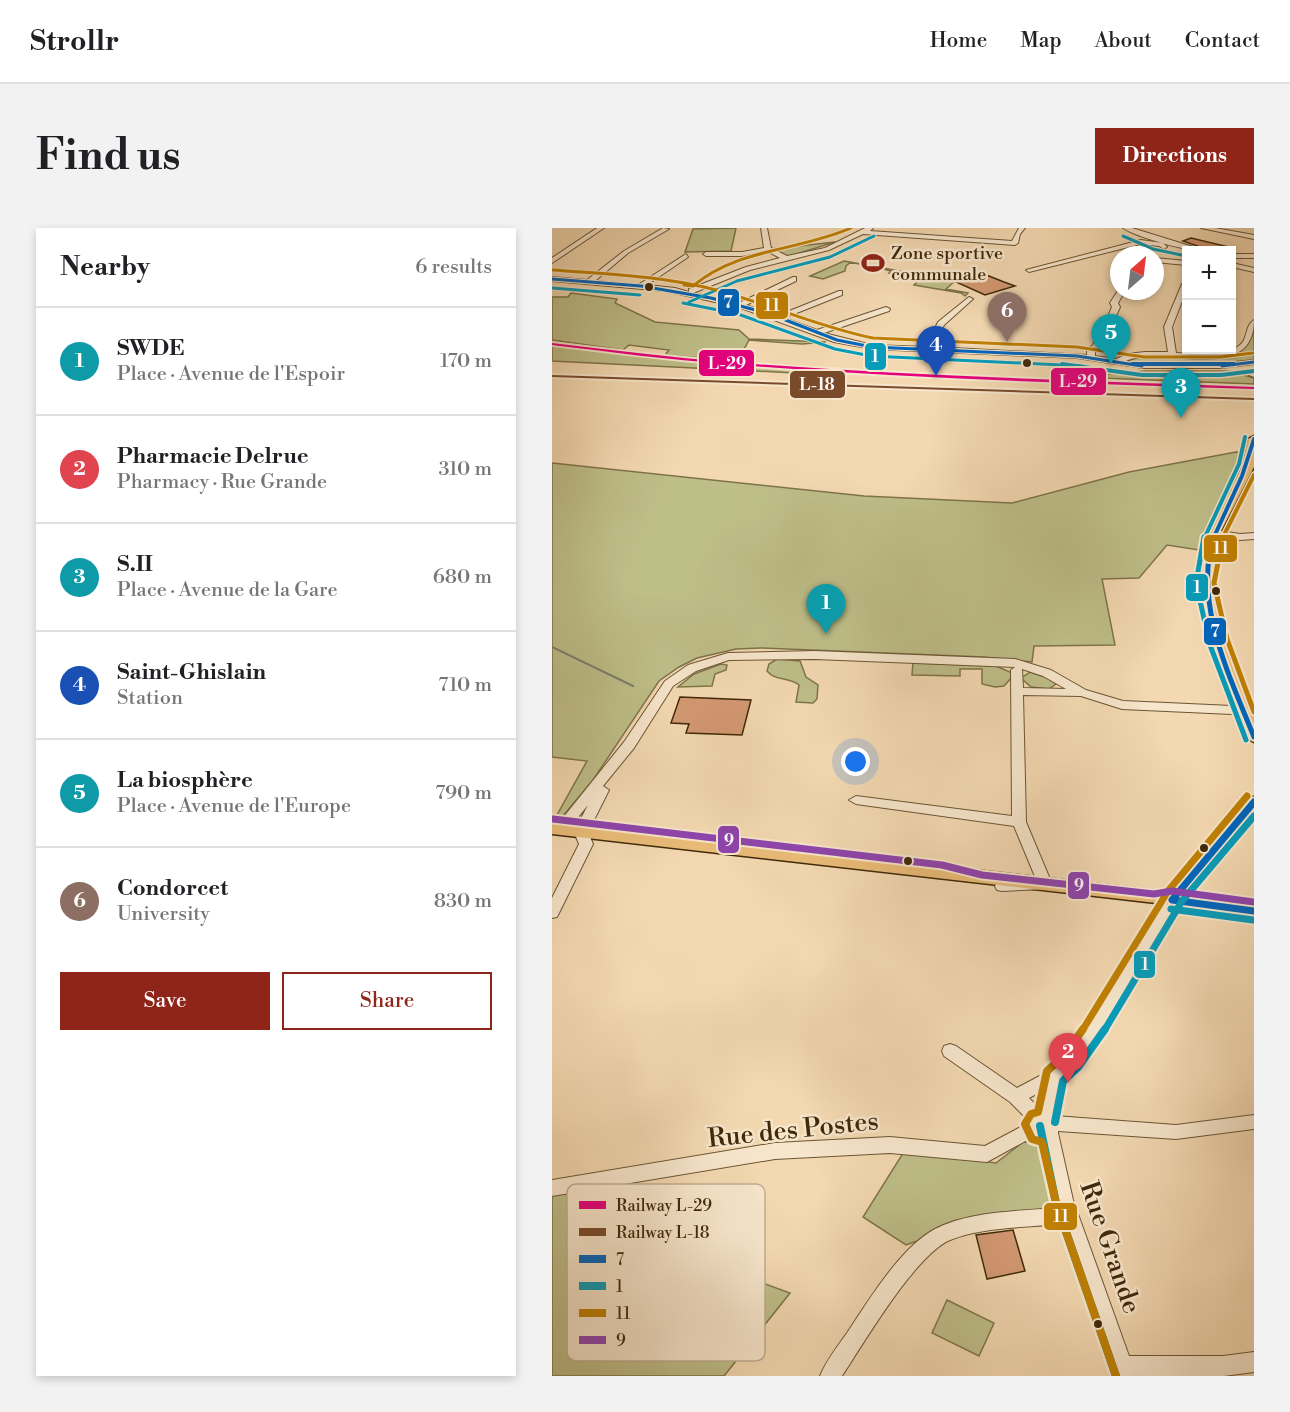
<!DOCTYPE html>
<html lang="en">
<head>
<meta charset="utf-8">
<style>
  :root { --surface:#fff; --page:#f2f2f2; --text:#202124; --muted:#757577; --line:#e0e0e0; --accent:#8f2418 }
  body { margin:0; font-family:"Libre Bodoni",serif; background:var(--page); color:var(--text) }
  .controls { position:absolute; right:18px; top:18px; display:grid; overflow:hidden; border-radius:0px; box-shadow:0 3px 9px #0003 }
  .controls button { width:54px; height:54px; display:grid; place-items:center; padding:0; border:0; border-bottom:2px solid var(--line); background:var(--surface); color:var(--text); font:30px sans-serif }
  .compass { position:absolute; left:558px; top:18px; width:54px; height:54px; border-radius:50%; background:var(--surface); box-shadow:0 3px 9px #0003; rotate:28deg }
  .you { position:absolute; left:304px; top:534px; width:21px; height:21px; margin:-15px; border:4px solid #fff; border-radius:50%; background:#1a73e8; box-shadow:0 0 0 9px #1a73e833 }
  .badge { display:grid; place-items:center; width:39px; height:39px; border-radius:50%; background:var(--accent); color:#fff; font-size:20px; font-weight:700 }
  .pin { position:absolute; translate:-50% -50px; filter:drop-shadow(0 2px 3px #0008) }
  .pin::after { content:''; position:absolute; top:32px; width:21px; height:18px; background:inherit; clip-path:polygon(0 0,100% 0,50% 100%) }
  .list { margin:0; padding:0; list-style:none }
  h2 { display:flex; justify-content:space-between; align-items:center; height:78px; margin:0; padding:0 24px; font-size:26px }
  h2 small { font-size:20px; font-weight:400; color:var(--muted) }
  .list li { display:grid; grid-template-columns:39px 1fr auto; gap:18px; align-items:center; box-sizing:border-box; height:108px; padding:0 24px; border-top:2px solid var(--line) }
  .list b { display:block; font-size:22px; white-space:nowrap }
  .list p { margin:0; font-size:20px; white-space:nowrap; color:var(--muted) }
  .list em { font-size:20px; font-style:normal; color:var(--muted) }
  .actions { display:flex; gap:12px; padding:18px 24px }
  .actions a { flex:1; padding:14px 0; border:2px solid var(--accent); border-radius:0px; text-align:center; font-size:21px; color:var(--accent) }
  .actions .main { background:var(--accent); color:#fff }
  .map { position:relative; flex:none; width:702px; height:1148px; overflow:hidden; border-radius:0px }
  header { display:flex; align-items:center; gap:36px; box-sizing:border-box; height:84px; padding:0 30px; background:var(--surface); border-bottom:2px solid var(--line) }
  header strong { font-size:28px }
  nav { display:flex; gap:33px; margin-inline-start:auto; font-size:21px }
  .intro { display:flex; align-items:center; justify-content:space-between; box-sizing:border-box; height:144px; padding:0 36px }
  h1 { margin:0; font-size:42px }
  .button { padding:15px 27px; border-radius:0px; background:var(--accent); color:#fff; font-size:21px; font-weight:700 }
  main { display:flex; gap:36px; padding:0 36px }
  aside { flex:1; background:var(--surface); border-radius:0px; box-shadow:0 3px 9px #0003 }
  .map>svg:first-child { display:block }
  .green { fill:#bebe89; stroke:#7e7449; stroke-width:1.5 }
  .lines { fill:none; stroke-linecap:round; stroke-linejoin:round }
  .stream { stroke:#768069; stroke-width:2 }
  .building { fill:#d39872; stroke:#3f2909; stroke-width:1.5 }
  .minor-casing { stroke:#6c5533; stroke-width:2 }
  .major-casing { stroke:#3f2909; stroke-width:3 }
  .minor { fill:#f7e6cc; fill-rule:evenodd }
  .major { fill:#eabc78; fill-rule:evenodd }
  .bus-1-far3-casing { stroke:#f7e6cc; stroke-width:5 }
  .bus-1-far2-casing { stroke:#f7e6cc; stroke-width:7 }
  .bus-1-far1-casing { stroke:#f7e6cc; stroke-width:9 }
  .bus-1-casing { stroke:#f7e6cc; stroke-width:11 }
  .bus-2-far4-casing { stroke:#f7e6cc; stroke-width:5 }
  .bus-2-far3-casing { stroke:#f7e6cc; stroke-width:7 }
  .bus-2-far2-casing { stroke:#f7e6cc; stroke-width:9 }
  .bus-2-far1-casing { stroke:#f7e6cc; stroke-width:11 }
  .bus-2-casing { stroke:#f7e6cc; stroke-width:13 }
  .bus-3-far4-casing { stroke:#f7e6cc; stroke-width:5 }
  .bus-3-far3-casing { stroke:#f7e6cc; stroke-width:7 }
  .bus-3-far2-casing { stroke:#f7e6cc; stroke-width:9 }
  .bus-3-far1-casing { stroke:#f7e6cc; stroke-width:11 }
  .bus-3-casing { stroke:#f7e6cc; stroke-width:13 }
  .bus-4-casing { stroke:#f7e6cc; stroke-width:11 }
  .bus-1-far3 { stroke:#0065bd; stroke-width:3 }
  .bus-1-far2 { stroke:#0065bd; stroke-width:4 }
  .bus-1-far1 { stroke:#0065bd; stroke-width:5 }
  .bus-1 { stroke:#0065bd; stroke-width:7 }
  .bus-2-far4 { stroke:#069cba; stroke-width:3 }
  .bus-2-far3 { stroke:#069cba; stroke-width:4 }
  .bus-2-far2 { stroke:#069cba; stroke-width:5 }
  .bus-2-far1 { stroke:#069cba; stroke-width:7 }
  .bus-2 { stroke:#069cba; stroke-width:8 }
  .bus-3-far4 { stroke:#c08003; stroke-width:3 }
  .bus-3-far3 { stroke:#c08003; stroke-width:4 }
  .bus-3-far2 { stroke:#c08003; stroke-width:5 }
  .bus-3-far1 { stroke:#c08003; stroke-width:7 }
  .bus-3 { stroke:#c08003; stroke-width:8 }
  .bus-4 { stroke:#8e44ad; stroke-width:7 }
  .rail-1-casing { stroke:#f7e6cc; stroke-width:4 }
  .rail-2-casing { stroke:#f7e6cc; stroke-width:4 }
  .rail-1 { fill:#e5007d; fill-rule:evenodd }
  .rail-2 { fill:#7a4b2a; fill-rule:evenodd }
  .bus-dot { fill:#3f2909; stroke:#f7e6cc; stroke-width:2 }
  .labels { text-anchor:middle; stroke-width:5; stroke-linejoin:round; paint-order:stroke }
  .far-poi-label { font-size:18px; fill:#3f2909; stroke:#f7e6cc; text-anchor:start }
  .near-street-label { font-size:26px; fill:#3f2909; stroke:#f7e6cc }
  .key { fill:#f7e6cc; stroke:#c0ad92; stroke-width:1.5 }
  .key-label { font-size:16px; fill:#3f2909 }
  .line-badge { stroke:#f7e6cc; stroke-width:2 }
  .badge-label { font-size:16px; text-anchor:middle; font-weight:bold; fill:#fff }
</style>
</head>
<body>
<header>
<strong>Strollr</strong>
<nav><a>Home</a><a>Map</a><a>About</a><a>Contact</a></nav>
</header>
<div class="intro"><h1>Find us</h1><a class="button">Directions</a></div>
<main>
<aside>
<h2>Nearby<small>6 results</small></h2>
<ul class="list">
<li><span class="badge" style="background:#0f9aa8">1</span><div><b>SWDE</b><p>Place · Avenue de l'Espoir</p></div><em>170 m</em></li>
<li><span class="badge" style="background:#e0444e">2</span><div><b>Pharmacie Delrue</b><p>Pharmacy · Rue Grande</p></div><em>310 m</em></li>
<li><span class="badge" style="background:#0f9aa8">3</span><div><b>S.II</b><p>Place · Avenue de la Gare</p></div><em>680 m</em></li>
<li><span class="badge" style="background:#1a4fb4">4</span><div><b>Saint-Ghislain</b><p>Station</p></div><em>710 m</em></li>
<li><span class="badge" style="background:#0f9aa8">5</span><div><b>La biosphère</b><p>Place · Avenue de l'Europe</p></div><em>790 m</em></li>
<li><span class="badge" style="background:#8d6e63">6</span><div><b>Condorcet</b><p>University</p></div><em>830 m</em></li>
</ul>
<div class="actions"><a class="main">Save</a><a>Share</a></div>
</aside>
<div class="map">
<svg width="702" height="1148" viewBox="0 0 702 1148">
  <rect width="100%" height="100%" fill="#f3d8b1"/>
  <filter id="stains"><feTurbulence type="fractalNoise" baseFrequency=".00333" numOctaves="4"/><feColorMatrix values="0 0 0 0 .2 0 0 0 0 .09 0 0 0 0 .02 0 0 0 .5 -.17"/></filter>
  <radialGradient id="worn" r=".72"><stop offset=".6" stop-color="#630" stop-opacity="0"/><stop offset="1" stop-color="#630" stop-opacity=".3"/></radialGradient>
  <g class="green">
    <path d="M184 0 179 23 133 24 141 1Z"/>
    <path d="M283 14 235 29 219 21Z"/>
    <path d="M292 33 403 53 394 61 416 65 413 68 409 65 362 57 368 51 363 49 365 47 337 45 339 43 327 40 320 42 323 40 299 34 294 38 293 43 271 51 258 48Z"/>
    <path d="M19 65 65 71 63 75 103 94 187 102 197 111 274 114 250 116 197 112 186 133 113 127 117 122 77 117 71 122 0 112V69H16Z"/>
    <path d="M702 102V132C668 142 608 140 573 133 607 120 687 148 702 102Z"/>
    <path d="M0 117 166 136 245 141 243 145 0 133Z"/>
    <path d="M594 143H678L702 150V156L523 149Z"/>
    <path d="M684 224 691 225C684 260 656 287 647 322L615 317 587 350 550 351 563 417 482 418 480 434 432 429 209 420 184 421 145 430 127 439 107 453 41 552 11 588 5 587 35 533 0 529V235L312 268 460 275 577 244Z"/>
    <path d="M225 431 248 433 254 449 266 457 265 471 261 475 244 474 247 457C237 449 223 453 215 443L217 436Z"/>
    <path d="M361 435 444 438 458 444 460 449 452 458 443 459 430 456V441H408V448L360 447Z"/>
    <path d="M169 436 175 437 174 442 163 446 160 458 126 459 142 446Z"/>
    <path d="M478 444 496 450 504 456 497 461 479 459 469 450Z"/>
    <path d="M471 914 483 915 513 984 386 999 379 1008 354 1017 311 989 353 922 444 935Z"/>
    <path d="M22 963 16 984 238 1065 172 1148H0V966Z"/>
    <path d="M395 1072 442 1095 427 1128 380 1105Z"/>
  </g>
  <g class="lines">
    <path class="stream" d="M0 419 81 458"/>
  </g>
  <g class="building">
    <path d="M639 10 681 20V22H657L631 13Z"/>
    <path d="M432 46 452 54 463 58 433 67 404 54Z"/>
    <path d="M128 469 199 472 190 507 134 505 137 496 119 495Z"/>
    <path d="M461 1002 473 1043 435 1051 424 1007Z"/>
  </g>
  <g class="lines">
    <g class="minor-casing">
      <g id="minor">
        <path d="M45 0H52L0 35V30Z"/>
        <path d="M111 0 117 1 76 25 43 53 86 57 134 26 136 29 95 57 123 60 137 64V61L194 39 228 30 215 23 190 28H154L151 26 154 24H190L212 20 209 0H215L219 20 235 28 273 20 313 0H321L318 3 460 13 467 0H473L468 6 466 15 463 17 311 6 277 22 198 42 141 65 187 75 241 49H244V53L194 77 225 88 287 63H290V67L232 90 265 102 334 79 338 81 337 83 272 105 320 117 374 119 386 94 417 69 421 71 392 97 382 119 535 127V121L541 117 548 96 554 93 560 79 558 75 567 61 573 63 566 75 568 79 561 95 555 98 549 118 543 122V128L564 131 575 126 593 124H616L612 99 630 56 634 54V63L620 99 624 125C642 126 682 130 692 112 695 105 695 96 702 92 702 158 610 116 574 133 615 139 660 137 702 132V136L669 140H591L525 130 320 121 282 114 186 79 113 63 0 53V49L35 52 72 23Z"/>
        <path d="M571 0H580L651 22C635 24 585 9 571 0Z"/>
        <path d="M649 0H663L702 7V11Z"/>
        <path d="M589 12 611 15 615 19 612 21 607 18 589 16 477 44 474 42Z"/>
        <rect x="680" y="26" width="22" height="4"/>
        <path d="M603 30 634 33V37L603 34Z"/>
        <path d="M680 35 702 40V44L680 39Z"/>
        <path d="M697 143H702V149L697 147Z"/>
        <path d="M662 302 688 306 702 305V311L688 312 658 307V303Z"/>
        <path d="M263 423 463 431 499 442 534 462 571 473 702 479V487L570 481 529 468 471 467 474 594 500 656 498 660 493 661 450 663 445 662 443 658 445 654 484 651 462 598 304 576 297 572 304 568 460 588 459 442 463 439 263 431 177 432 144 443 121 458 82 520 51 558 57 562 36 604 41 616 7 685 5 689 0 690V670L27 616 22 604 36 577 14 604 9 606 2 601 72 514 113 453 136 437 176 425ZM470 441 491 448 514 461 471 460Z"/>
        <path d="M620 667 625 668 627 672 559 791 525 839 511 851 503 888 624 897 702 887V901L624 911 506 903V905L521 972 577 1128H671L702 1124V1144L672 1148H564L511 996C477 999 429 999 398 1012 363 1027 312 1115 290 1148H268C274 1133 285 1119 295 1105 317 1072 348 1020 383 1001 416 983 469 983 505 980L488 905 435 934 338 925 223 931 0 968V952L223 915 338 909 433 918 478 894 458 874 392 828 390 823 392 818 398 816 404 818 465 860 497 843 513 829 547 783 615 668ZM492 862 488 881 477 870Z"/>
      </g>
    </g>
    <g class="major-casing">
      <g id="major">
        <path d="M702 208V239L668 305 660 355 673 414 702 489V514L694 509 659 414 646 355 656 305 690 239 696 211Z"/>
        <path d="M702 569V585L634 667 702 676V690L604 675 0 606V594L616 664 696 570Z"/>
      </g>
    </g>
    <use href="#minor" class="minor"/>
    <use href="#major" class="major"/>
    <g class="bus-1-far3-casing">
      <g id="bus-1-far3">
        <path d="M0 51 89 58 159 70 218 86 285 112 320 119 525 128 590 138"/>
        <path d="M670 138 702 134"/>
      </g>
    </g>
    <g class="bus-1-far2-casing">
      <g id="bus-1-far2">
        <path d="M580 136H682"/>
        <path d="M661 311 690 248 702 211"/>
      </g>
    </g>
    <g class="bus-1-far1-casing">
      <path id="bus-1-far1" d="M661 309C642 378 677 446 702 509"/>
    </g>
    <g class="bus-1-casing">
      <path id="bus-1" d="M702 574 620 672 702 683"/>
    </g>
    <g class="bus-2-far4-casing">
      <g id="bus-2-far4">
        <path d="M571 8 601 21 634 28"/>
        <path d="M0 60 88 67"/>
        <path d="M137 74 185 53 278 29 322 8"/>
        <path d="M131 75 186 86 283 121 319 128 530 138"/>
      </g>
    </g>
    <g class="bus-2-far3-casing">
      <g id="bus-2-far3">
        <path d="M510 136 590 147H669L702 143"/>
        <path d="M652 311 687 236 693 209"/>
      </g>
    </g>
    <g class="bus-2-far2-casing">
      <path id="bus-2-far2" d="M652 309 644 355 658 417 694 512"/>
    </g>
    <g class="bus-2-far1-casing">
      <g id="bus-2-far1">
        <path d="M619 681 701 692"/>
        <path d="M552 803 630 673 702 588"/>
      </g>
    </g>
    <g class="bus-2-casing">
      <g id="bus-2">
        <path d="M503 894 511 853 526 839 553 801"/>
        <path d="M488 898 504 975 564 1148"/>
      </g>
    </g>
    <g class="bus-3-far4-casing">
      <g id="bus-3-far4">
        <path d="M1 42C55 46 111 48 164 62 217 76 267 99 321 110L525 119 592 129H668L701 125"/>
        <path d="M132 57 141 58C186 20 247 23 299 0"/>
      </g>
    </g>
    <g class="bus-3-far3-casing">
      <path id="bus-3-far3" d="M670 311 702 247"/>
    </g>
    <g class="bus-3-far2-casing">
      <path id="bus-3-far2" d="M671 309 662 355 675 411 702 484"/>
    </g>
    <g class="bus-3-far1-casing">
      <path id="bus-3-far1" d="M530 803 616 663 695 568"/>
    </g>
    <g class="bus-3-casing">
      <path id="bus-3" d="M531 801 512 828 495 843 486 884 479 886 473 896 480 911 490 914 504 975 564 1148"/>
    </g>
    <g class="bus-4-casing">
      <path id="bus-4" d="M1 591 390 637 430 647 602 666 620 663 702 674"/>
    </g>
    <use href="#bus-1-far3" class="bus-1-far3"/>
    <use href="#bus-1-far2" class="bus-1-far2"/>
    <use href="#bus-1-far1" class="bus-1-far1"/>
    <use href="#bus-1" class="bus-1"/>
    <use href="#bus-2-far4" class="bus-2-far4"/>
    <use href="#bus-2-far3" class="bus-2-far3"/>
    <use href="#bus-2-far2" class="bus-2-far2"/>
    <use href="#bus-2-far1" class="bus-2-far1"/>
    <use href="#bus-2" class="bus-2"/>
    <use href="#bus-3-far4" class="bus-3-far4"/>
    <use href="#bus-3-far3" class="bus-3-far3"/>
    <use href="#bus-3-far2" class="bus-3-far2"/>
    <use href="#bus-3-far1" class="bus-3-far1"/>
    <use href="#bus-3" class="bus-3"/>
    <use href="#bus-4" class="bus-4"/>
    <g class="rail-1-casing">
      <path id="rail-1" d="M0 115C59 122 117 129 176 134 351 148 527 152 702 159V161C527 155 351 151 176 136 117 132 59 124 0 117Z"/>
    </g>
    <g class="rail-2-casing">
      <path id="rail-2" d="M0 147 702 170V172L0 149Z"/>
    </g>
    <use href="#rail-1" class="rail-1"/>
    <use href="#rail-2" class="rail-2"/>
  </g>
  <defs>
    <g id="stadium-bare" transform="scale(1.8)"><path d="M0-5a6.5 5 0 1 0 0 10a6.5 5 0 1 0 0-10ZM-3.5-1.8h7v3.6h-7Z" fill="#8f2418" stroke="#f7e6cc" stroke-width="2.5" paint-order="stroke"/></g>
  </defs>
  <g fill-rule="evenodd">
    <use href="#stadium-bare" x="321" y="35"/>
  </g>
  <g class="bus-dot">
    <circle cx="97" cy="59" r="5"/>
    <circle cx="475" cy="135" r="5"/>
    <circle cx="664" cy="363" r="5"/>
    <circle cx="652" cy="620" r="5"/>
    <circle cx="356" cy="633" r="5"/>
    <circle cx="546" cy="1096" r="5"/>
  </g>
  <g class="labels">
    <g class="far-poi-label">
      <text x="339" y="31">Zone sportive<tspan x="339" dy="21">communale</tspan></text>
    </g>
    <g class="near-street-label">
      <text transform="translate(241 901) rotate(-6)" y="9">Rue des Postes</text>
      <text transform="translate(559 1019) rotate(71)" y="9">Rue Grande</text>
    </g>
  </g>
  <rect x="15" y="956" width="198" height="177" rx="9" class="key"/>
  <rect x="27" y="973" width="27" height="8" fill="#e5007d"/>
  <rect x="27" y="1000" width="27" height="8" fill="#7a4b2a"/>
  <rect x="27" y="1027" width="27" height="8" fill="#0065bd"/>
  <rect x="27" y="1054" width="27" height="8" fill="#069cba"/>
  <rect x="27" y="1081" width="27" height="8" fill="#c08003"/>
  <rect x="27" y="1108" width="27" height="8" fill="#8e44ad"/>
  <g class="key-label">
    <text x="64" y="983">Railway L-29</text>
    <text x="64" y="1010">Railway L-18</text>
    <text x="64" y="1037">7</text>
    <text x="64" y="1064">1</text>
    <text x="64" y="1091">11</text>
    <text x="64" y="1118">9</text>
  </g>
  <g class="line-badge">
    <rect x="165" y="60" width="23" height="29" rx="6" fill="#0065bd"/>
    <rect x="203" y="63" width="34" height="29" rx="6" fill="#c08003"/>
    <rect x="312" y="114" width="23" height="29" rx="6" fill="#069cba"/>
    <rect x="146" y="121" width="57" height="28" rx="6" fill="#e5007d"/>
    <rect x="498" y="139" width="57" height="29" rx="6" fill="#e5007d"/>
    <rect x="237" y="142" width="57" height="29" rx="6" fill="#7a4b2a"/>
    <rect x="651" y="306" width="35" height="29" rx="6" fill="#c08003"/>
    <rect x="633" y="345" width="24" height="29" rx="6" fill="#069cba"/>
    <rect x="651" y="389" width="24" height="29" rx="6" fill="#0065bd"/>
    <rect x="165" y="597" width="23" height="29" rx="6" fill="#8e44ad"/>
    <rect x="515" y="643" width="23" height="29" rx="6" fill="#8e44ad"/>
    <rect x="581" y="722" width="23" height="29" rx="6" fill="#069cba"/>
    <rect x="491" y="974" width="35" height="29" rx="6" fill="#c08003"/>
  </g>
  <g class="badge-label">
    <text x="176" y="80">7</text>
    <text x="220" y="83">11</text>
    <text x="323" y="134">1</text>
    <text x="175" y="141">L-29</text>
    <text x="526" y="159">L-29</text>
    <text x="265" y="162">L-18</text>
    <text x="669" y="326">11</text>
    <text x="645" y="365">1</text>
    <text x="663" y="409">7</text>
    <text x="177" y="618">9</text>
    <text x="527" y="663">9</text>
    <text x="593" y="742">1</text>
    <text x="509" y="994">11</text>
  </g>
  <rect width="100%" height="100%" filter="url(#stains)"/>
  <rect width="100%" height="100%" fill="url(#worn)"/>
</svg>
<div class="controls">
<button>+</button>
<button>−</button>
</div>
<svg class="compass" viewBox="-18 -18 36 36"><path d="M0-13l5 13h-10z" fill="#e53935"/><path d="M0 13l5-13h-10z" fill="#757577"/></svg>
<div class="you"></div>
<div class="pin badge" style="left:274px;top:406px;background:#0f9aa8">1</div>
<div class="pin badge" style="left:516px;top:855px;background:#e0444e">2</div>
<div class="pin badge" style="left:629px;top:190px;background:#0f9aa8">3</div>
<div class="pin badge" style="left:384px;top:148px;background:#1a4fb4">4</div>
<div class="pin badge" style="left:559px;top:136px;background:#0f9aa8">5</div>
<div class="pin badge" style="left:455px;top:114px;background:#8d6e63">6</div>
</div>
</main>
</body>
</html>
